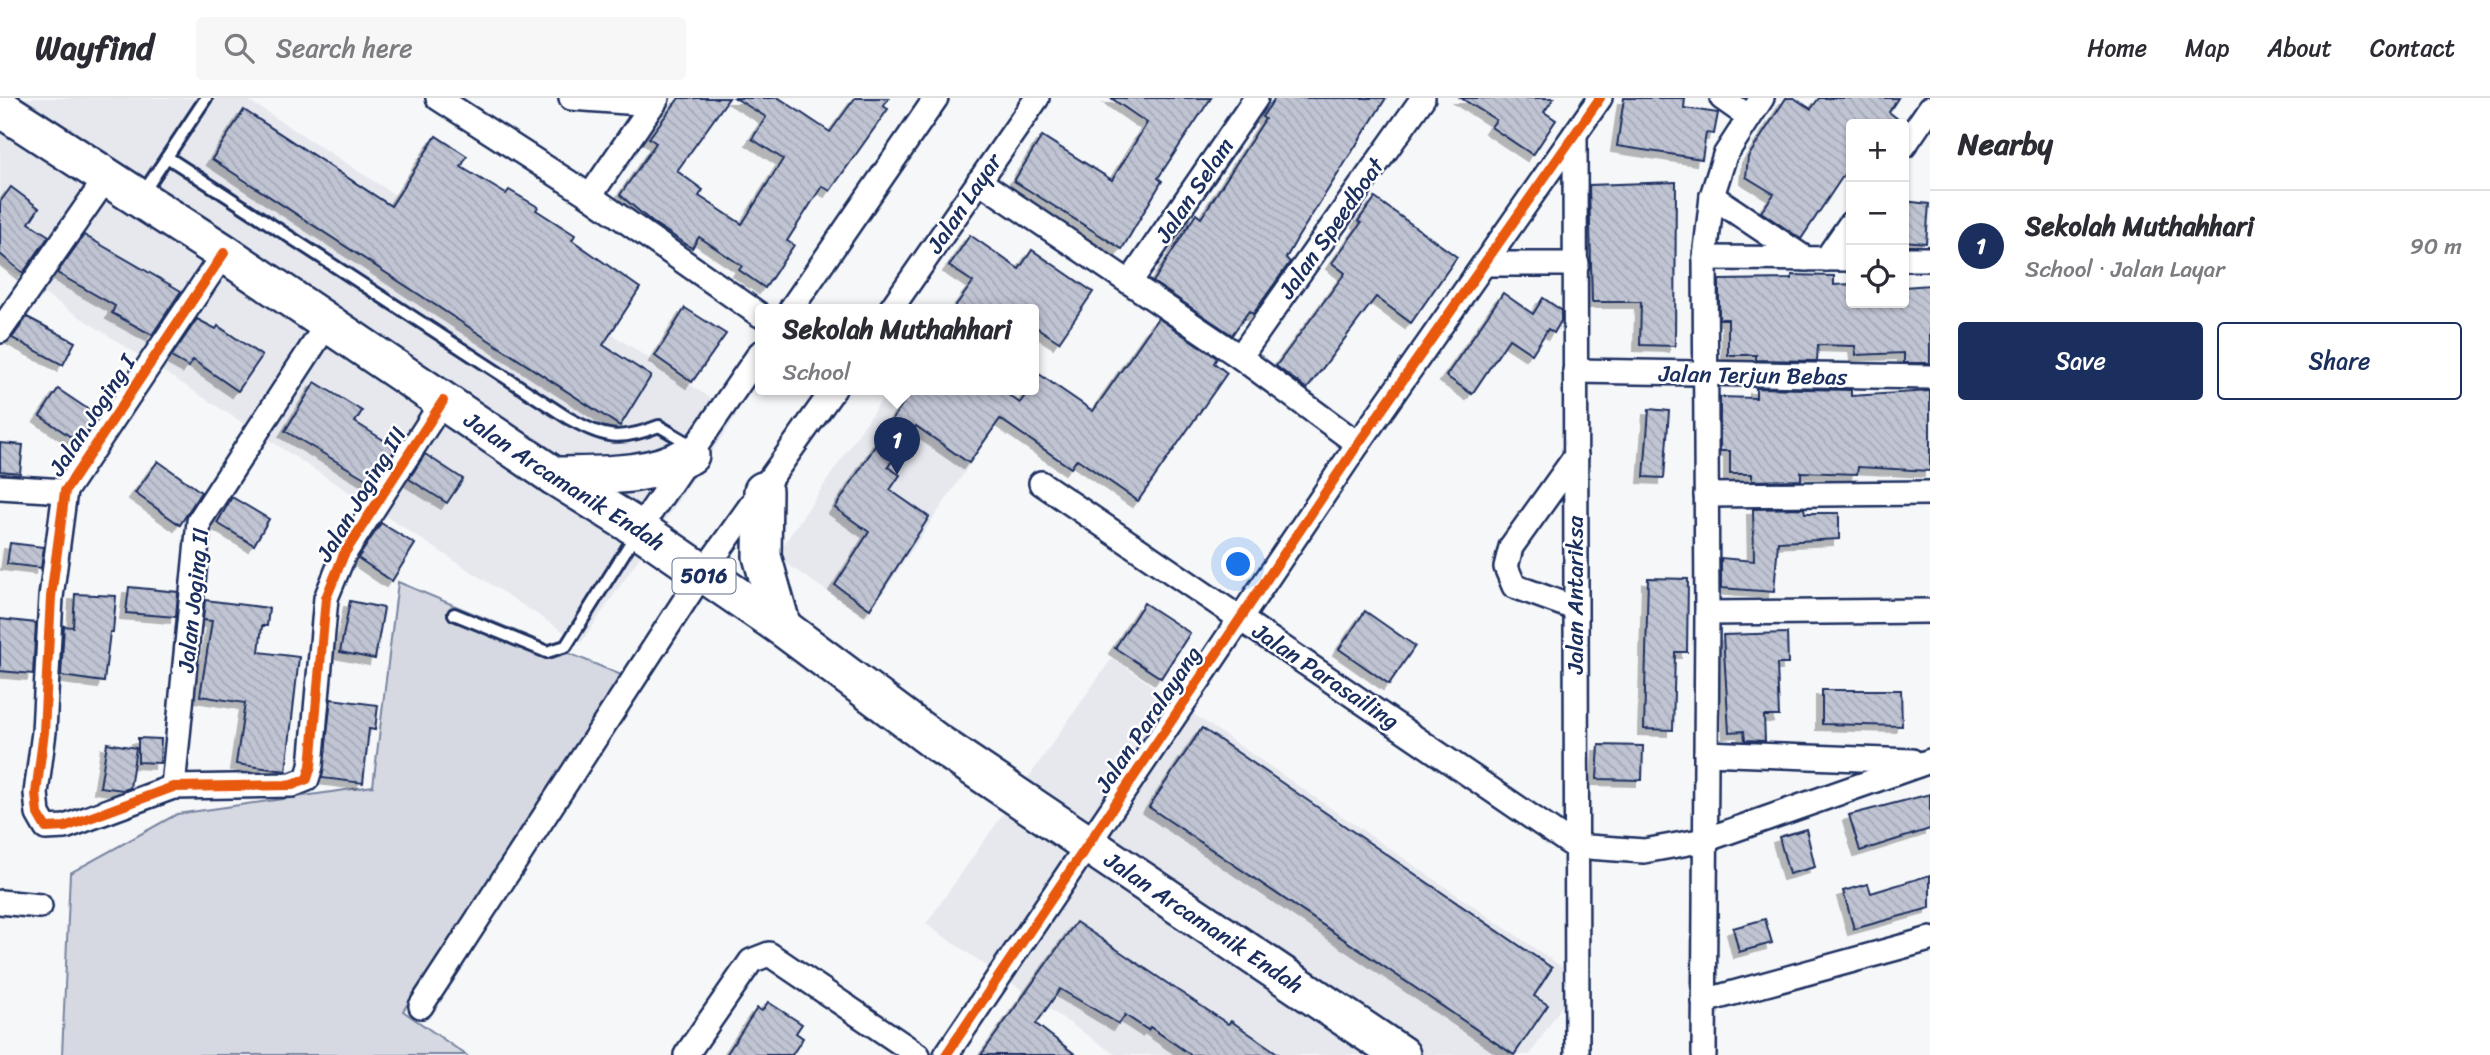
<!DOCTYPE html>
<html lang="en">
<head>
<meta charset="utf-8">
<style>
  :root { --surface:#fff; --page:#f7f7f7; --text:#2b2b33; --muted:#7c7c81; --line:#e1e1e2; --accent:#1b2f5e }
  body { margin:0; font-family:Sriracha,sans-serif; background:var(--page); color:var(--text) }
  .controls { position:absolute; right:21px; top:21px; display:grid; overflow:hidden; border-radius:7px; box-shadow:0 2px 5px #0004 }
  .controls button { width:63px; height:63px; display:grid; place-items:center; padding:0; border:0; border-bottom:2px solid var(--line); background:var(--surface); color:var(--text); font:35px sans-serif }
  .you { position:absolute; left:1239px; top:467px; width:24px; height:24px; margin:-18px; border:5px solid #fff; border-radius:50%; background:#1a73e8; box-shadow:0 0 0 10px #1a73e833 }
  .badge { display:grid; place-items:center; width:46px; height:46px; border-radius:50%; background:var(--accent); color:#fff; font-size:23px; font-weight:700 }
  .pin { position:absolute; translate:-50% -58px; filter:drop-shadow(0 2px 4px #0008) }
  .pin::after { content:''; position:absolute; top:37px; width:24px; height:21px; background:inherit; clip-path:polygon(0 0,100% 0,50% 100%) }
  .popup { position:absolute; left:755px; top:206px; width:284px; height:91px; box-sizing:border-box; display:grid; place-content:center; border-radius:7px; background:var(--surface); filter:drop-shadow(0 2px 5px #0005); font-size:23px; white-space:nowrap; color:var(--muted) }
  .popup b { font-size:26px; color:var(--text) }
  .popup::after { content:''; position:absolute; left:50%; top:100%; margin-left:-14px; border:14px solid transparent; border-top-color:var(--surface) }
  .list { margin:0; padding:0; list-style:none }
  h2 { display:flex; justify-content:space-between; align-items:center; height:91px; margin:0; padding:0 28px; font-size:30px }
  h2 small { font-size:23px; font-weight:400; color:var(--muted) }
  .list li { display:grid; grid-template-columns:46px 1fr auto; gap:21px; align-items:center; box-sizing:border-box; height:112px; padding:0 28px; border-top:2px solid var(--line) }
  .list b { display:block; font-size:26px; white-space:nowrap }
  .list p { margin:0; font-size:23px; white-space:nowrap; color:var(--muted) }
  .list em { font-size:23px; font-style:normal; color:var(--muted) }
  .actions { display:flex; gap:14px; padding:21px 28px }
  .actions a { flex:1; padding:16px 0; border:2px solid var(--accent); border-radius:7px; text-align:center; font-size:24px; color:var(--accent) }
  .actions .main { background:var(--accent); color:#fff }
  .icon { flex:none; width:38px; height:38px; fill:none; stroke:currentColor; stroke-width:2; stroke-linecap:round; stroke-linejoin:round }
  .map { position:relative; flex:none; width:1930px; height:957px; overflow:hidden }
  header { display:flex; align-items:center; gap:42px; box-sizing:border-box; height:98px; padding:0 35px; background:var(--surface); border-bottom:2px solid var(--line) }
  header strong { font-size:33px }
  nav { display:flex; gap:38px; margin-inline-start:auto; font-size:24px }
  .search { width:490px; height:63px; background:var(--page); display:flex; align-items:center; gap:18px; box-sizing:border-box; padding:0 24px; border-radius:7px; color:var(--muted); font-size:26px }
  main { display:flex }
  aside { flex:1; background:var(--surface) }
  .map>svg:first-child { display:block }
  .built { fill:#e6e8ee }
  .green { fill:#d6d9e2; stroke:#7884a0; stroke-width:2 }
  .building { fill:url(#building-back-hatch); stroke:#1b2f5e; stroke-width:2; filter:url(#shadow) }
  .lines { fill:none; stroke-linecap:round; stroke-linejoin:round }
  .service-casing { stroke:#1b2f5e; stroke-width:16 }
  .minor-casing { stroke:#1b2f5e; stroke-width:28 }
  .primary-casing { stroke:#1b2f5e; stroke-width:42 }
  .service { stroke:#fff; stroke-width:10 }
  .minor { stroke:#fff; stroke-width:23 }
  .primary { stroke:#fff; stroke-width:37 }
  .cycleway-casing { stroke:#fff; stroke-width:15 }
  .cycleway { stroke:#e8590c; stroke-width:10 }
  .labels { text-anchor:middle; stroke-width:5; stroke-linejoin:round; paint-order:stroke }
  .shield { fill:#fff; stroke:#5f6d8e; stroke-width:2 }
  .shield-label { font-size:21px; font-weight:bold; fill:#1b2f5e }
  .street-label { font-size:23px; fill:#1b2f5e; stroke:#fff }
</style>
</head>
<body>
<header>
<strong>Wayfind</strong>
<div class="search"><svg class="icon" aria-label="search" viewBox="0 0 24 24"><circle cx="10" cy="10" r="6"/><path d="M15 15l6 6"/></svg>Search here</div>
<nav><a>Home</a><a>Map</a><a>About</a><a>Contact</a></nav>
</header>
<main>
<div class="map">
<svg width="1930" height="957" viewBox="0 0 1930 957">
  <defs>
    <pattern id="building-back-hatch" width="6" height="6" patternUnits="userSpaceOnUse" patternTransform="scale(1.75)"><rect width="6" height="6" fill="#c0c4d3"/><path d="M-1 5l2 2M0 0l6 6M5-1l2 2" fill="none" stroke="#a4a9b8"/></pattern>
    <filter id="shadow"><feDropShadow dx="-6" dy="6" stdDeviation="0" flood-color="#0004"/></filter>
  </defs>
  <rect width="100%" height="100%" fill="#f6f7f9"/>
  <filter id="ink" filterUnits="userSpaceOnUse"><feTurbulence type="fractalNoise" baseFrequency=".0143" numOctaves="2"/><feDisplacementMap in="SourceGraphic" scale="14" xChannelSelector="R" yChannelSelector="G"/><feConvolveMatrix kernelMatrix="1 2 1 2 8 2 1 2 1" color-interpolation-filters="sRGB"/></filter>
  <g filter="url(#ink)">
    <g class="built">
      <path d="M0 0H245L737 317 581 545 0 167Z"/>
      <path d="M889 291H1012L1018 295 866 520 776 458Z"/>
      <path d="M1112 560 1562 869 1565 903 1530 957H1116L926 826Z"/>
    </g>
    <path class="green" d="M398 484 626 579 403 913 466 957H62L70 775 177 716 373 688Z"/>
    <g class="building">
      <path d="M679 0H729L677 73 703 92 699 98 742 126 783 61 752 41 766 19 735 0H779L830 34 855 0H889L883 8 888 11 830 93 822 88 787 143 794 147 765 190 739 172 742 168 699 139 692 150 652 124 620 97 656 45 649 40Z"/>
      <path d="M1111 0H1211L1158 80 1162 83 1122 151 1014 83 1042 38 1112 82 1147 25Z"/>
      <path d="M1275 0H1386L1298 139 1286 160 1290 164 1253 216 1249 213 1232 237 1153 184 1196 116 1201 120 1265 21 1262 19Z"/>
      <path d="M1461 0H1554L1544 14 1556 22 1533 57 1491 29 1496 22Z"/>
      <path d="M1624 0H1685L1684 10 1718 15 1714 36 1706 35 1702 61 1617 48Z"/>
      <path d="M1786 0H1794L1811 11 1819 0H1898L1889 14 1903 25 1851 26V66L1801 141 1761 114 1774 96 1746 79 1748 59Z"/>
      <path d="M244 12 391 108 436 38 467 58 461 69 506 96 509 92 538 109 536 112 575 137 572 142 640 190 603 247 651 278 620 328 212 61Z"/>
      <path d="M1676 84 1675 248 1640 247 1641 204H1592L1589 87Z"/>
      <path d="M11 89 39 110 29 125 49 138 23 175 0 156V104Z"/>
      <path d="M1375 100 1457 159 1411 225 1376 199 1307 291 1276 268 1345 175 1332 165 1361 125 1358 123Z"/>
      <path d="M1904 103 1929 106 1926 145 1904 143Z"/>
      <path d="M84 137 181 193 152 237 112 215 115 208 57 175Z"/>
      <path d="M970 137 1019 171 1032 152 1093 194 1059 244 1033 227V211H953L973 184 949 168Z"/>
      <path d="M1792 177 1834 178V187L1851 186V205H1904V189L1930 187V265H1904V255L1856 257 1855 248 1818 247 1817 263 1756 262V257H1728V221H1719V182L1792 181Z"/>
      <path d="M1503 195 1533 216 1543 200 1561 212V223L1554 235 1548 231 1532 256 1509 241 1472 296 1446 278Z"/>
      <path d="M685 210 726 236 692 284 655 258Z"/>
      <path d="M27 219 75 244 63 267 12 240Z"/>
      <path d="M1158 220 1217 260 1214 265 1227 275 1138 403 1077 361 1071 370 1000 321 969 365 916 328 888 369 900 377 890 392 929 419 870 511 835 487 869 434 835 410 912 291H1000L1020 305 1029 291H1033L1039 276 1093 313Z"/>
      <path d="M197 221 216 231 218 228 262 258 238 293 193 262 189 269 171 259Z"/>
      <path d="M315 284 362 313 355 324 396 350 373 385 285 333Z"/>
      <path d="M1756 290 1851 292V298L1930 293V373L1858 369 1857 376 1801 374V382L1752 383V376H1730V353H1720V299L1756 300Z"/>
      <path d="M58 291 98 318 80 345 40 318Z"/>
      <path d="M1649 311 1669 313 1664 380 1644 379Z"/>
      <path d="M0 345 23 347 20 375 0 373Z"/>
      <path d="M425 356 463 381 447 405 409 381Z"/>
      <path d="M158 363 201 394 180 427 135 395Z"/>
      <path d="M232 399 269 421 254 447 217 425Z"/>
      <path d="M1804 410 1805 415H1839V441L1778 444 1774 494 1721 490V460L1754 463 1753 411Z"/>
      <path d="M381 425 415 446 392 483 358 460Z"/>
      <path d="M10 445 44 449 41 470 7 466Z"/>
      <path d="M1648 480 1688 481 1687 554H1675L1673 632 1644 631Z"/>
      <path d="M129 489 178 494 176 519 126 515Z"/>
      <path d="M75 496 116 498 113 534H110L104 584 61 578 64 528 73 529Z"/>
      <path d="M205 502 269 510 267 528H262L259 554 299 559 286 673 236 666 245 605 200 598 212 523 203 522Z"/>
      <path d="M350 503 384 510 375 561 340 554Z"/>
      <path d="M1144 505 1190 535 1161 580 1115 550Z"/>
      <path d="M1365 513 1415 548 1389 586 1339 551Z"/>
      <path d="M0 521 36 525 33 576 0 573Z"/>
      <path d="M1787 535 1788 566H1777L1779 618H1764L1765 643 1745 642 1744 633 1729 634 1723 537Z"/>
      <path d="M1822 592H1901L1902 628 1822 626Z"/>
      <path d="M331 601 378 607 375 632 369 631 363 685 322 680Z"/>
      <path d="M1202 630 1552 870 1534 898 1548 907 1514 957 1149 709Z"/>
      <path d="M138 640 161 641 160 665 138 664Z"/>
      <path d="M107 645 136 650 130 690 123 692 100 689Z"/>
      <path d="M1599 647 1643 648 1642 682 1597 681Z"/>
      <path d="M1930 696V731L1860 753 1849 717Z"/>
      <path d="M1806 731 1815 769 1789 776 1779 739Z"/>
      <path d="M1930 777V810L1854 831 1843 793 1868 786 1871 795Z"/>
      <path d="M1765 821 1772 845 1739 854 1733 830Z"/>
      <path d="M1076 824 1228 926 1231 923 1280 957H1191L1150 929 1148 932 1125 917 1119 926 1060 891 1036 926 1076 957H981Z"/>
      <path d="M768 904 802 926 796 935 803 940 792 957H726L757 910 762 913Z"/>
    </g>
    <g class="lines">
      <g class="service-casing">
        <g id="service">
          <path d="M167 59 568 320C605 340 618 344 659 328L693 348"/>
          <path d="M143 95 206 0"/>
          <path d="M454 516 547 554 566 548 636 436"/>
        </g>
      </g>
      <g class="minor-casing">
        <g id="minor">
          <path d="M438 0 590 98 760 217"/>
          <path d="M571 0 654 6"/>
          <path d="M1722 0 1749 19"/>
          <path d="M1575 36 1577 957"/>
          <path d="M1904 48 1930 10"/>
          <path d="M979 83 1240 259 1358 346"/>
          <path d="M590 98 657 0"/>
          <path d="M1712 98 1806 161"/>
          <path d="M224 155 65 393 51 499 44 634 36 695 38 716 46 730 65 729 173 689 292 687 307 681 311 668 326 500 344 456 443 303"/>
          <path d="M1705 160 1851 161"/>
          <path d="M1826 161 1851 125"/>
          <path d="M1904 161H1930"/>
          <path d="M1486 166H1577"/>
          <path d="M1130 184 1256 0"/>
          <path d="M791 211 936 0"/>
          <path d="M891 211 1037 0"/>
          <path d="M0 233 107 79"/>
          <path d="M1240 259 1423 0"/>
          <path d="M1575 273 1930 279"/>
          <path d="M1041 385 1574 748 1644 753 1705 742 1930 663"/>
          <path d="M0 389 65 393"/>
          <path d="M1706 397 1930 395"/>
          <path d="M639 431 760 255"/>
          <path d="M1574 510 1514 488 1506 469 1511 449 1576 358"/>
          <path d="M1707 515 1930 513"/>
          <path d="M1706 655 1912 663"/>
          <path d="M173 689 199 423 327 226"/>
          <path d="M0 804 40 808"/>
          <path d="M1704 903 1930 841"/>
          <path d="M421 908 702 476 834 291"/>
          <path d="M686 957 751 863 769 856 918 957"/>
          <path d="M946 957 1358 346 1600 0"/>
          <path d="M1704 957 1707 515 1705 160 1712 98 1725 57 1762 0"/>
        </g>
      </g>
      <g class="primary-casing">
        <g id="primary">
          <path id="s1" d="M0 10 224 155 554 378 639 431 782 529 936 644 1401 957"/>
          <path d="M554 378C602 377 647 380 690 357"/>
          <path d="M763 393 762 458 782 529"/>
        </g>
      </g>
      <use href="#service" class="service"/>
      <use href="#minor" class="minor"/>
      <use href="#primary" class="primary"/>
      <g class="cycleway-casing">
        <g id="cycleway">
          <path d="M224 155 65 393 51 499 44 634 36 695 38 716 46 730 65 729 173 689 292 687 307 681 311 668 326 500 344 456 443 303"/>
          <path d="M946 957 1358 346 1600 0"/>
        </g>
      </g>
      <use href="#cycleway" class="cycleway"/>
    </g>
  </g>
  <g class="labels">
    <rect class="shield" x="672.5" y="460.5" width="63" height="35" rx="5"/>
    <g class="shield-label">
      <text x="704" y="485">5016</text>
    </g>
    <g class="street-label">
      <text transform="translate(1194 92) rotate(-56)" y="8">Jalan Selam</text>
      <text transform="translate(964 105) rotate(-56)" y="8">Jalan Layar</text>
      <text transform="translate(1331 130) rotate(-55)" y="8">Jalan Speedboat</text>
      <text transform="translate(1753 277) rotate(1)" y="8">Jalan Terjun Bebas</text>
      <text transform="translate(92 317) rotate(-57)" y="8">Jalan Joging I</text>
      <text dy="8" stroke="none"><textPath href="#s1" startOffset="677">Jalan Arcamanik Endah</textPath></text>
      <text transform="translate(361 396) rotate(-59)" y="8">Jalan Joging III</text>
      <text transform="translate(1575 497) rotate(-90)" y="8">Jalan Antariksa</text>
      <text transform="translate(193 502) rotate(-84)" y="8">Jalan Joging II</text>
      <text transform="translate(1326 578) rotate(34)" y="8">Jalan Parasailing</text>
      <text transform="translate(1148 621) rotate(-56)" y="8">Jalan Paralayang</text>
      <text dy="8" stroke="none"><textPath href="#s1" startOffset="1454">Jalan Arcamanik Endah</textPath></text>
    </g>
  </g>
</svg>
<div class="controls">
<button>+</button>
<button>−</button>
<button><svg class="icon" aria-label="locate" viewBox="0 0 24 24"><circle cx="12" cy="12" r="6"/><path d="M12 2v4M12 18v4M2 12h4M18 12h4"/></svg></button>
</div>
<div class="you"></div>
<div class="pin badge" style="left:897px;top:377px">1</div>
<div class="popup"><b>Sekolah Muthahhari</b>School</div>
</div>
<aside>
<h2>Nearby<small></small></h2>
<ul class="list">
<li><span class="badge">1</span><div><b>Sekolah Muthahhari</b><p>School · Jalan Layar</p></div><em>90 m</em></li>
</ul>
<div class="actions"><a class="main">Save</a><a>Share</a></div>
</aside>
</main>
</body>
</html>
